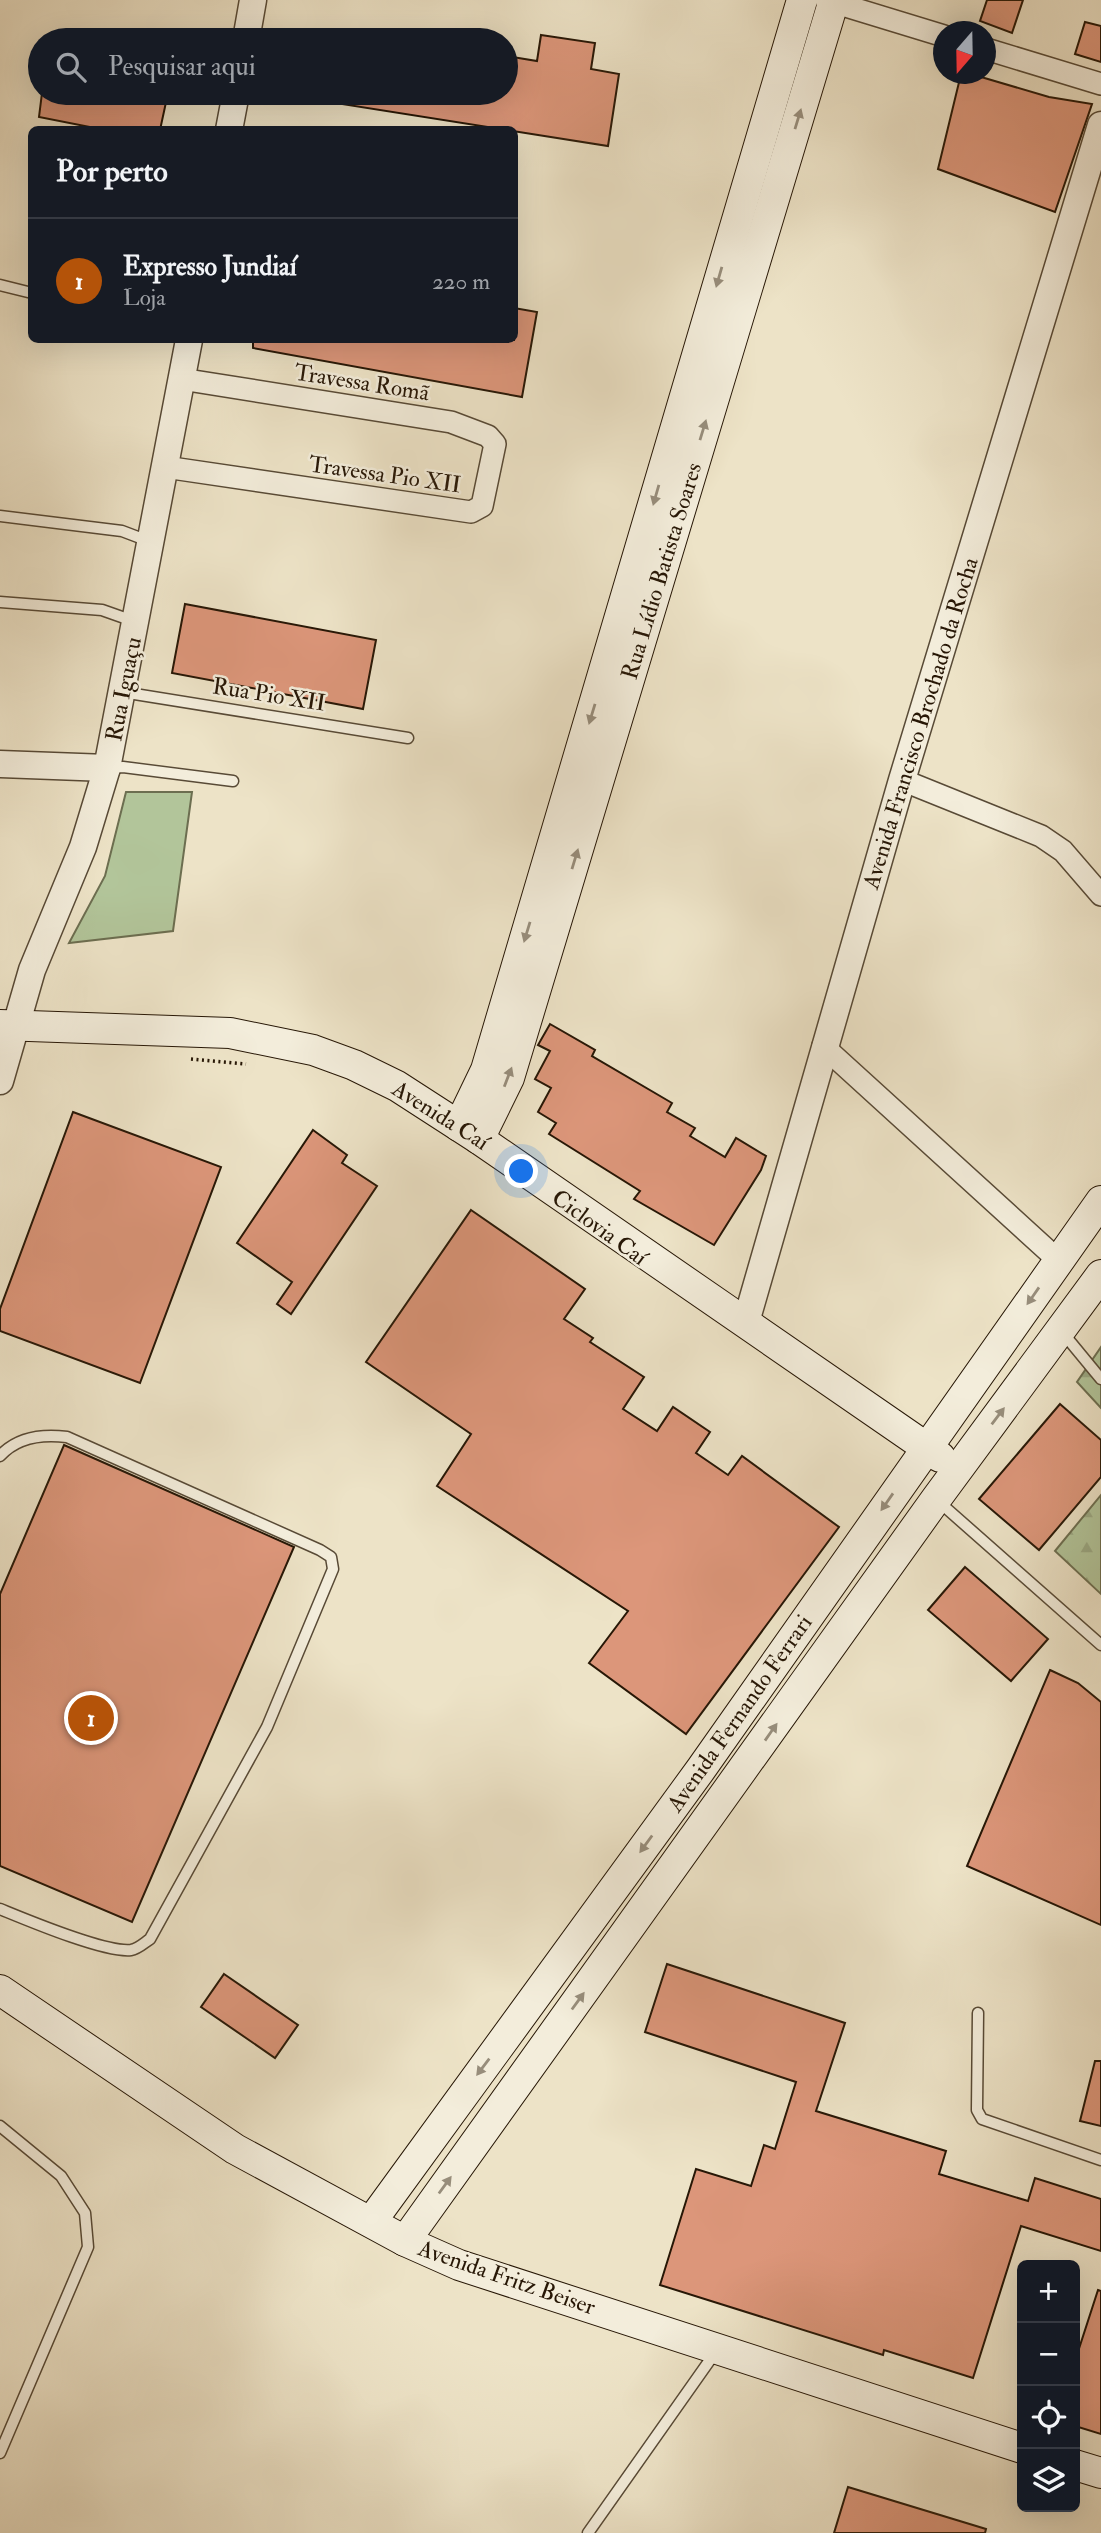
<!DOCTYPE html>
<html lang="pt">
<head>
<meta charset="utf-8">
<style>
  :root { --surface:#171b24; --page:#20242c; --text:#f1f3f6; --muted:#9ea1a6; --line:#363941; --accent:#b45309 }
  body { margin:0; font-family:"IM FELL Double Pica",serif; background:var(--page); color:var(--text) }
  .controls { position:absolute; right:21px; bottom:21px; display:grid; overflow:hidden; border-radius:10px; box-shadow:0 7px 28px #0002 }
  .controls button { width:63px; height:63px; display:grid; place-items:center; padding:0; border:0; border-bottom:2px solid var(--line); background:var(--surface); color:var(--text); font:35px sans-serif }
  .compass { position:absolute; left:933px; top:21px; width:63px; height:63px; border-radius:50%; background:var(--surface); box-shadow:0 7px 28px #0002; rotate:200deg }
  .you { position:absolute; left:522px; top:1172px; width:24px; height:24px; margin:-18px; border:5px solid #fff; border-radius:50%; background:#1a73e8; box-shadow:0 0 0 10px #1a73e833 }
  .badge { display:grid; place-items:center; width:46px; height:46px; border-radius:50%; background:var(--accent); color:#fff; font-size:23px; font-weight:700 }
  .pin { position:absolute; translate:-50% -50%; border:4px solid #fff; box-shadow:0 2px 7px #0006 }
  .list { margin:0; padding:0; list-style:none }
  h2 { display:flex; justify-content:space-between; align-items:center; height:91px; margin:0; padding:0 28px; font-size:30px }
  h2 small { font-size:23px; font-weight:400; color:var(--muted) }
  .list li { display:grid; grid-template-columns:46px 1fr auto; gap:21px; align-items:center; box-sizing:border-box; height:126px; padding:0 28px; border-top:2px solid var(--line) }
  .list b { display:block; font-size:26px; white-space:nowrap }
  .list p { margin:0; font-size:23px; white-space:nowrap; color:var(--muted) }
  .list em { font-size:23px; font-style:normal; color:var(--muted) }
  .icon { flex:none; width:38px; height:38px; fill:none; stroke:currentColor; stroke-width:2; stroke-linecap:round; stroke-linejoin:round }
  .map { position:relative; flex:none; width:1101px; height:2533px; overflow:hidden }
  .search { position:absolute; background:var(--surface); box-shadow:0 7px 28px #0002; left:28px; top:28px; width:490px; height:77px; display:flex; align-items:center; gap:18px; box-sizing:border-box; padding:0 24px; border-radius:38px; color:var(--muted); font-size:26px }
  .panel { position:absolute; background:var(--surface); box-shadow:0 7px 28px #0002; left:28px; top:126px; width:490px; height:217px; border-radius:10px }
  .map>svg:first-child { display:block }
  .green { fill:#b2c59a; stroke:#6c6e50; stroke-width:2 }
  .forest { fill:url(#forest-firs); stroke:#6c6e50; stroke-width:2 }
  .building { fill:#dc967a; stroke:#271706; stroke-width:2 }
  .lines { fill:none; stroke-linecap:round; stroke-linejoin:round }
  .service-casing { stroke:#584a36; stroke-width:13 }
  .minor-casing { stroke:#584a36; stroke-width:24 }
  .tertiary-casing { stroke:#584a36; stroke-width:29 }
  .secondary-casing { stroke:#271706; stroke-width:32 }
  .path { stroke:#271706; stroke-width:3.5; stroke-dasharray:2 3.5; stroke-linecap:butt }
  .service { stroke:#f3eddb; stroke-width:10 }
  .minor { stroke:#f3eddb; stroke-width:21 }
  .tertiary { stroke:#f3eddb; stroke-width:26 }
  .secondary { stroke:#f3eddb; stroke-width:30 }
  .oneway { fill:#978d7b }
  .labels { text-anchor:middle; stroke-width:5; stroke-linejoin:round; paint-order:stroke }
  .street-label { font-size:23px; fill:#271706; stroke:#f3eddb }
</style>
</head>
<body>
<div class="map">
<svg width="1101" height="2533" viewBox="0 0 1101 2533">
  <defs>
    <pattern id="forest-firs" width="22" height="20" patternUnits="userSpaceOnUse" patternTransform="scale(1.75)"><rect width="22" height="20" fill="#b2c59a"/><path d="M5 1l3.5 6h-7zM16 11l3.5 6h-7z" fill="#99a883"/></pattern>
  </defs>
  <rect width="100%" height="100%" fill="#ede3c7"/>
  <filter id="stains"><feTurbulence type="fractalNoise" baseFrequency=".00286" numOctaves="4"/><feColorMatrix values="0 0 0 0 .2 0 0 0 0 .09 0 0 0 0 .02 0 0 0 .5 -.17"/></filter>
  <radialGradient id="worn" r=".72"><stop offset=".6" stop-color="#630" stop-opacity="0"/><stop offset="1" stop-color="#630" stop-opacity=".3"/></radialGradient>
  <path class="green" d="M126 792H192L173 931 69 943 105 876Z"/>
  <g class="forest">
    <path d="M1101 1347V1408L1077 1382Z"/>
    <path d="M1101 1495V1594L1055 1551Z"/>
  </g>
  <g class="building">
    <path d="M987 0H1023L1012 33 980 21Z"/>
    <path d="M1085 22 1101 26V62L1075 54Z"/>
    <path d="M541 35 595 43 591 69 619 74 608 146 329 102 330 93H506V56L537 61Z"/>
    <path d="M961 74H971L1049 97 1092 104 1055 212 938 169Z"/>
    <path d="M42 93H168L160 130H105L39 117Z"/>
    <path d="M514 308 537 312 522 397 253 348V340H514Z"/>
    <path d="M185 604 376 640 363 709 172 673Z"/>
    <path d="M550 1024 595 1050 592 1056 672 1103 667 1112 695 1128 690 1136 725 1157 736 1138 766 1156 761 1170 714 1245 634 1199 640 1191 549 1134 556 1123 538 1112 551 1088 535 1079 550 1051 538 1045Z"/>
    <path d="M73 1112 221 1167 140 1383 0 1331V1309Z"/>
    <path d="M313 1130 347 1155 342 1163 377 1186 291 1314 277 1304 292 1282 237 1243Z"/>
    <path d="M471 1210 585 1289 564 1319 593 1338 590 1342 644 1377 623 1409 657 1431 673 1407 710 1432 696 1453 728 1475 742 1456 839 1527 686 1734 589 1663 628 1611 437 1486 471 1434 366 1362Z"/>
    <path d="M1060 1404 1101 1440V1477L1039 1550 979 1499Z"/>
    <path d="M64 1445 294 1547 132 1922 0 1866V1594Z"/>
    <path d="M965 1567 1048 1639 1011 1681 928 1610Z"/>
    <path d="M1050 1670 1078 1683 1101 1702V1925L967 1866Z"/>
    <path d="M667 1964 845 2023 816 2111 946 2151 939 2174 1028 2201 1035 2178 1101 2199V2251L1021 2226 973 2378 884 2350 883 2355 660 2285 696 2169 751 2186 764 2145 775 2149 796 2082 645 2032Z"/>
    <path d="M224 1974 298 2025 275 2058 201 2007Z"/>
    <path d="M1095 2061H1101V2126L1080 2121Z"/>
    <path d="M1098 2290 1101 2291V2434L1075 2426V2361Z"/>
    <path d="M848 2487 986 2529 985 2533H834Z"/>
  </g>
  <g class="lines">
    <g class="service-casing">
      <g id="service">
        <path d="M0 285 32 293"/>
        <path d="M0 516 122 531 151 542"/>
        <path d="M0 602 102 610 136 622"/>
        <path d="M122 692 408 738"/>
        <path d="M107 768 123 767 233 781"/>
        <path d="M1063 1333 1101 1379"/>
        <path d="M0 1456C17 1437 43 1434 67 1437L320 1550 331 1557 333 1569 267 1727 150 1939C144 1943 138 1949 131 1950 105 1953 27 1920 0 1909"/>
        <path d="M938 1501 1101 1645"/>
        <path d="M978 2013 977 2110 982 2119 1101 2160"/>
        <path d="M0 2126 61 2176 85 2213 88 2247 0 2453"/>
        <path d="M588 2533 717 2350"/>
      </g>
    </g>
    <g class="minor-casing">
      <g id="minor">
        <path d="M826 0 944 36"/>
        <path d="M986 49 1101 84"/>
        <path d="M165 467 471 512 482 506 495 444 488 436 451 422 181 379"/>
        <path d="M902 780 1041 836 1063 851 1101 895"/>
        <path d="M823 1046 1058 1260"/>
      </g>
    </g>
    <g class="tertiary-casing">
      <g id="tertiary">
        <path d="M246 40 253 0"/>
        <path d="M229 130 236 93"/>
        <path d="M0 764 107 768"/>
        <path d="M0 1081 32 970 83 847 107 768 189 340"/>
        <path d="M746 1322 902 780 1101 125"/>
      </g>
    </g>
    <g class="secondary-casing">
      <g id="secondary">
        <path d="M0 1025 230 1033 313 1050 354 1065 397 1086 479 1139 940 1457"/>
        <path d="M459 1126 486 1070 802 0"/>
        <path d="M479 1139 509 1078 834 0"/>
        <path d="M0 1990 235 2149 405 2241 459 2265 1022 2448"/>
        <path d="M371 2222 701 1769 1101 1201"/>
        <path d="M405 2241 936 1499 1101 1275"/>
        <path d="M1075 2465 1101 2473"/>
      </g>
    </g>
    <path class="path" d="M191 1059 246 1064"/>
    <use href="#service" class="service"/>
    <use href="#minor" class="minor"/>
    <use href="#tertiary" class="tertiary"/>
    <use href="#secondary" class="secondary"/>
  </g>
  <defs><path id="oneway-solid" d="M-6-.8H1V-3.2L6.5 0L1 3.2V.8H-6Z" transform="scale(1.75)"/></defs>
  <g class="oneway">
    <use href="#oneway-solid" transform="translate(798 119) rotate(-73)"/>
    <use href="#oneway-solid" transform="translate(719 277) rotate(106)"/>
    <use href="#oneway-solid" transform="translate(703 430) rotate(-73)"/>
    <use href="#oneway-solid" transform="translate(656 495) rotate(106)"/>
    <use href="#oneway-solid" transform="translate(592 714) rotate(107)"/>
    <use href="#oneway-solid" transform="translate(575 859) rotate(-73)"/>
    <use href="#oneway-solid" transform="translate(527 932) rotate(107)"/>
    <use href="#oneway-solid" transform="translate(508 1077) rotate(-69)"/>
    <use href="#oneway-solid" transform="translate(1033 1296) rotate(125)"/>
    <use href="#oneway-solid" transform="translate(998 1416) rotate(-53)"/>
    <use href="#oneway-solid" transform="translate(887 1502) rotate(125)"/>
    <use href="#oneway-solid" transform="translate(771 1732) rotate(-55)"/>
    <use href="#oneway-solid" transform="translate(646 1844) rotate(126)"/>
    <use href="#oneway-solid" transform="translate(578 2001) rotate(-54)"/>
    <use href="#oneway-solid" transform="translate(483 2067) rotate(127)"/>
    <use href="#oneway-solid" transform="translate(445 2185) rotate(-54)"/>
  </g>
  <g class="labels">
    <g class="street-label">
      <text transform="translate(362 382) rotate(9)" y="8">Travessa Romã</text>
      <text transform="translate(385 474) rotate(8)" y="8">Travessa Pio XII</text>
      <text transform="translate(661 571) rotate(-73)" y="8">Rua Lídio Batista Soares</text>
      <text transform="translate(123 689) rotate(-79)" y="8">Rua Iguaçu</text>
      <text transform="translate(269 694) rotate(9)" y="8">Rua Pio XII</text>
      <text transform="translate(920 723) rotate(-73)" y="8">Avenida Francisco Brochado da Rocha</text>
      <text transform="translate(441 1115) rotate(32)" y="8">Avenida Caí</text>
      <text transform="translate(600 1227) rotate(36)" y="8">Ciclovia Caí</text>
      <text transform="translate(739 1713) rotate(-55)" y="8">Avenida Fernando Ferrari</text>
      <text transform="translate(507 2277) rotate(19)" y="8">Avenida Fritz Beiser</text>
    </g>
  </g>
  <rect width="100%" height="100%" filter="url(#stains)"/>
  <rect width="100%" height="100%" fill="url(#worn)"/>
</svg>
<div class="controls">
<button>+</button>
<button>−</button>
<button><svg class="icon" aria-label="locate" viewBox="0 0 24 24"><circle cx="12" cy="12" r="6"/><path d="M12 2v4M12 18v4M2 12h4M18 12h4"/></svg></button>
<button><svg class="icon" aria-label="layers" viewBox="0 0 24 24"><path d="M12 4l9 5-9 5-9-5zM3 14l9 5 9-5"/></svg></button>
</div>
<svg class="compass" viewBox="-18 -18 36 36"><path d="M0-13l5 13h-10z" fill="#e53935"/><path d="M0 13l5-13h-10z" fill="#9ea1a6"/></svg>
<div class="you"></div>
<div class="pin badge" style="left:91px;top:1718px">1</div>
<div class="search"><svg class="icon" aria-label="search" viewBox="0 0 24 24"><circle cx="10" cy="10" r="6"/><path d="M15 15l6 6"/></svg>Pesquisar aqui</div>
<section class="panel">
<h2>Por perto<small></small></h2>
<ul class="list">
<li><span class="badge">1</span><div><b>Expresso Jundiaí</b><p>Loja</p></div><em>220 m</em></li>
</ul>
</section>
</div>
</body>
</html>
